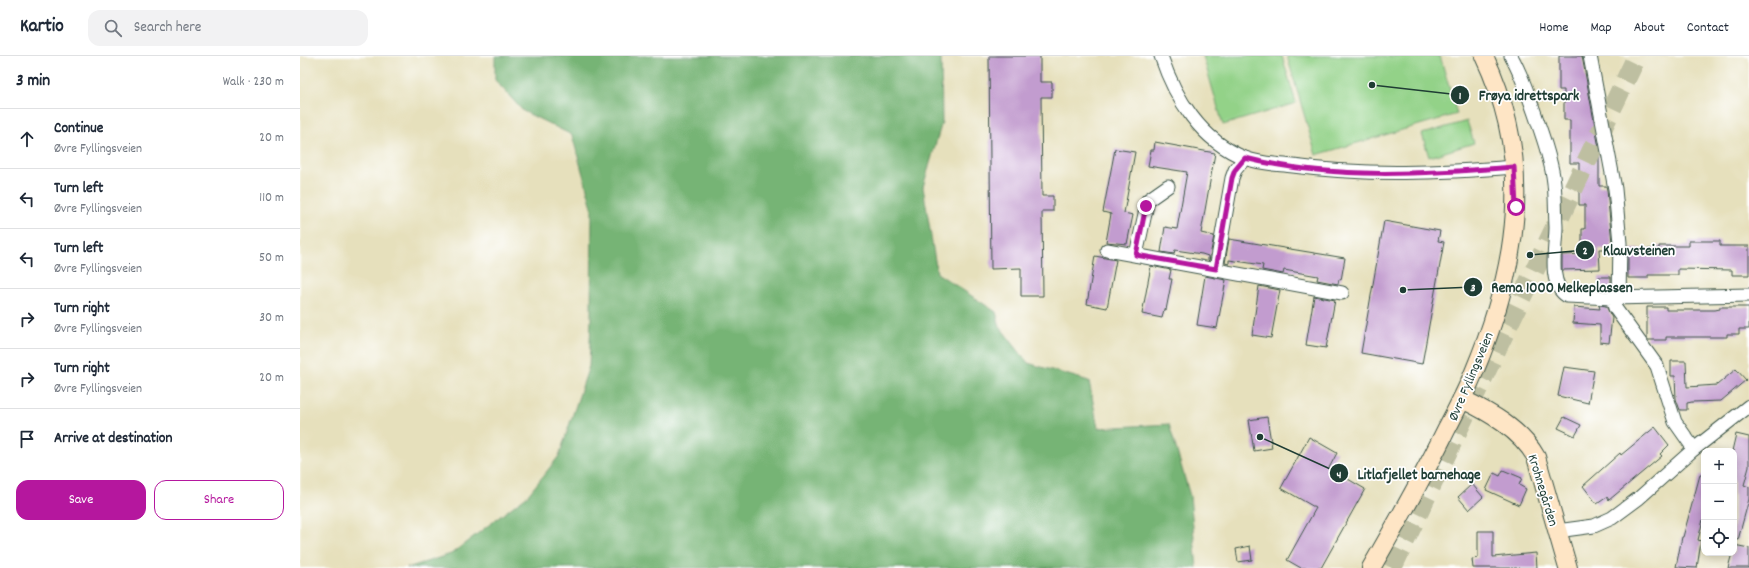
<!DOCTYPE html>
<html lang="en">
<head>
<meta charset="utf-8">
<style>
  :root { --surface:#fff; --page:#f2f2f3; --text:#1f2937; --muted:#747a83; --line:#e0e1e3; --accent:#b5179e }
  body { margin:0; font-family:Dekko,sans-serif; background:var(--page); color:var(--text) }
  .controls { position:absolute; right:12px; bottom:12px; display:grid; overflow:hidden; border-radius:8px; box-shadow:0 2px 10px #0003 }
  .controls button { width:36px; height:36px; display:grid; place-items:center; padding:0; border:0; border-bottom:1px solid var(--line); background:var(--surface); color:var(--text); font:20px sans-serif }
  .stop { position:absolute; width:12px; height:12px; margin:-9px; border:3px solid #b5179e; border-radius:50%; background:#fff }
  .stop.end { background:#b5179e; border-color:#fff; box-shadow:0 1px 4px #0008 }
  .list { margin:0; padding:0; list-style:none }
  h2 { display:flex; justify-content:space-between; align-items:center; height:52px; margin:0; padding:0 16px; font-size:17px }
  h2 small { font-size:13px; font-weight:400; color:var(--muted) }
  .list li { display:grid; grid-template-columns:26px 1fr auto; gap:12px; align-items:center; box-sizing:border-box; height:60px; padding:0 16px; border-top:1px solid var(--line) }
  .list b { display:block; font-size:15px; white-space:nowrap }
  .list p { margin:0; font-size:13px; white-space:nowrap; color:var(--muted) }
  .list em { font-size:13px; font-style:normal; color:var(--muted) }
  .actions { display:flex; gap:8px; padding:12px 16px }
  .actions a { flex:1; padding:9px 0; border:1px solid var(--accent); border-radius:12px; text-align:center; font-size:14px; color:var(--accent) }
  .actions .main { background:var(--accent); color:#fff }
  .icon { flex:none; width:22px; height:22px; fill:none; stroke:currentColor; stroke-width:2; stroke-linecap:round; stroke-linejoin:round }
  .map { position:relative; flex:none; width:1449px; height:512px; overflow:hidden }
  header { display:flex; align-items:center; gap:24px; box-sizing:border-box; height:56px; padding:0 20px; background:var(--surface); border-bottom:1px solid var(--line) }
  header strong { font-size:19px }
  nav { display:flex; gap:22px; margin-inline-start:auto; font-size:14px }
  .search { width:280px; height:36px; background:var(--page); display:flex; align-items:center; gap:10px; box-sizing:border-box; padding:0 14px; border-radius:12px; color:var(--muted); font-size:15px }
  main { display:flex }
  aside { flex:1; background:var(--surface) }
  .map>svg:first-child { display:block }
  .green { fill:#93d288; stroke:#59885e }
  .forest { fill:#76b474; stroke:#4a7854 }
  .building { fill:#c29ccf }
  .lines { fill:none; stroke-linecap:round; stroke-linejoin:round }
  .primary-tunnel { stroke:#bebfa1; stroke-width:20; stroke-dasharray:20 10; stroke-linecap:butt }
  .street-casing { stroke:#3d5548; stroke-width:15 }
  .secondary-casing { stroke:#3d5548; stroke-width:20 }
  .street { stroke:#fff; stroke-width:13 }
  .secondary { stroke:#fee5c5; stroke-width:18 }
  .route { stroke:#b5179e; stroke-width:5 }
  .labels { text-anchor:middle; stroke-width:3.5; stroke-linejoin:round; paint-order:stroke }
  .street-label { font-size:14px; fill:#1f3d34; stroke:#fff }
  .leader { fill:none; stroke:#1f3d34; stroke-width:1.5 }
  .callout-dot { fill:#1f3d34; stroke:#fff; stroke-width:1.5 }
  .mark-label { font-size:12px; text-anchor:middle; font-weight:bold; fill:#fff }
  .callout-label { font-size:15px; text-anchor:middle; font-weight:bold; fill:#1f3d34; stroke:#fff; stroke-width:3.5; stroke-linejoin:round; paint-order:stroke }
</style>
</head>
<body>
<header>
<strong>Kartio</strong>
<div class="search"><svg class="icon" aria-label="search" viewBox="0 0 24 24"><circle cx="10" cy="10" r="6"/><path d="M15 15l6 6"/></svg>Search here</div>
<nav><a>Home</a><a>Map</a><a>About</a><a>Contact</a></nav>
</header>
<main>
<aside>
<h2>3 min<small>Walk · 230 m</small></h2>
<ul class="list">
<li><svg class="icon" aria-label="ahead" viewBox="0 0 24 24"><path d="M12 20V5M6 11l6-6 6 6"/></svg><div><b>Continue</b><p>Øvre Fyllingsveien</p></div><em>20 m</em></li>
<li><svg class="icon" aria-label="left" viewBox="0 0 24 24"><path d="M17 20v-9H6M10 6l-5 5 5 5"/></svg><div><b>Turn left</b><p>Øvre Fyllingsveien</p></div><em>110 m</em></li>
<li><svg class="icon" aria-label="left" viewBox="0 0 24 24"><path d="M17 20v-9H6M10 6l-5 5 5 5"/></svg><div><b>Turn left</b><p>Øvre Fyllingsveien</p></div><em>50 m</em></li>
<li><svg class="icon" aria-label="right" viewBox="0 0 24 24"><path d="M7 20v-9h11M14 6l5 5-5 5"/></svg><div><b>Turn right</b><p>Øvre Fyllingsveien</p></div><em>30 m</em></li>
<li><svg class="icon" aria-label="right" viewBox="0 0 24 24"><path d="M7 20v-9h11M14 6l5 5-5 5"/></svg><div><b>Turn right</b><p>Øvre Fyllingsveien</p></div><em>20 m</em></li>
<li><svg class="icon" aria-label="arrive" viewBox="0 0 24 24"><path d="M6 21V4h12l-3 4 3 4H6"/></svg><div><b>Arrive at destination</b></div></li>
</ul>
<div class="actions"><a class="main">Save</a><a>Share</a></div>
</aside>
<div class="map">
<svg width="1449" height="512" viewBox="0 0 1449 512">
  <rect width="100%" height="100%" fill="#fff"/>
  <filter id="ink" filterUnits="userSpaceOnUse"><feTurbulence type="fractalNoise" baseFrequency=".025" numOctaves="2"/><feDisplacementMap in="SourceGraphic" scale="8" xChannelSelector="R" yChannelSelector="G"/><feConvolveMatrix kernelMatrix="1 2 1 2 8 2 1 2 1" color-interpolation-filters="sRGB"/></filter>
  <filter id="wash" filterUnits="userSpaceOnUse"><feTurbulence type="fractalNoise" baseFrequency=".012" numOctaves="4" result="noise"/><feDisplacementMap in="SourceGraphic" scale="16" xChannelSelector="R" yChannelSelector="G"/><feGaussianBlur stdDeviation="0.9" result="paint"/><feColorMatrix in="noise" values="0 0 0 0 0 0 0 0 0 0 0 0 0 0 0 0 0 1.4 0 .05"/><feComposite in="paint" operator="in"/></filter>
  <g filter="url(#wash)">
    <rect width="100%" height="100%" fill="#e6e0bc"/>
    <g class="green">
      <path d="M903 0H982L996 47 923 69Z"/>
      <path d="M987 0H1140L1157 58 1016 99Z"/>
      <path d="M1167 65 1174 87 1129 101 1122 78Z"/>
    </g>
    <path class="forest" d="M195 0H641L642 66 623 131 637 217 696 256 700 271 728 307 789 325 798 372 869 368 890 440 897 512H107L151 498 228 439 259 400 289 310 291 263 292 151 272 79 223 55 195 24Z"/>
    <g id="blocks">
      <g class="building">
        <path d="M689 0H740V26H752V41H741L742 140H753V155H742L743 240H721V212L691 213Z"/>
        <path d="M1259 0H1282L1299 92V130H1306L1307 134 1312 187V193H1299L1300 213 1262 214V199L1282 198V173H1285V149H1279V107H1270V64H1264V34H1259Z"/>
        <path d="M855 86 915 97 901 177 914 180 909 205 908 204V200L902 198 875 194 874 198 861 196 865 171 877 173 887 116 848 110 851 94H854Z"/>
        <path d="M815 93 835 96 824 157 833 159 827 188 806 186 811 158 803 156Z"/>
        <path d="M1084 165 1140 175 1138 185 1144 186 1122 308 1061 297Z"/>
        <path d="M929 183 1045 202 1041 224 1039 223 1038 228 1017 224 1018 220 984 214 983 218 962 214 963 209 929 204V208L925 207Z"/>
        <path d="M1389 185H1420V190H1449V219H1432V214L1378 213V219H1348V222H1328V193H1359V190H1389Z"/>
        <path d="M795 200 816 204 807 252 787 248Z"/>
        <path d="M851 210 871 214 869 223H872L866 254 864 253 862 262 842 258Z"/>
        <path d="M905 220 926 224 917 272 897 269Z"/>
        <path d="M1299 221H1311V234L1299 233Z"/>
        <path d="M959 230 980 234 971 282 952 279Z"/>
        <path d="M1014 240 1035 244 1026 292 1006 289Z"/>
        <path d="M1299 249 1306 250 1312 262 1309 287 1300 286V269L1273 267 1274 251 1300 253Z"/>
        <path d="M1347 251H1366V254H1415L1420 253V251H1449V273H1439V278H1427V281H1366V284H1348L1347 282Z"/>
        <path d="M1371 305H1386L1387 331 1417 329 1436 313 1446 324 1421 345 1392 346 1387 347V354H1380L1376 343 1375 320H1371Z"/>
        <path d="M1264 311 1294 315 1288 347 1258 340Z"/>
        <path d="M967 361 972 392 954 395 949 364Z"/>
        <path d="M1264 361 1281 369 1275 380 1258 372Z"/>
        <path d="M1355 371 1369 389 1360 398 1362 400 1309 444 1307 441 1297 448 1283 430 1320 397 1321 399Z"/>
        <path d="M1436 378 1449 381V411L1444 429 1449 431V443L1438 484 1434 483V395H1432Z"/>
        <path d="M1009 381 1037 397 1029 412 1065 433 1021 512H1001L987 504 1016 452 981 432Z"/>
        <path d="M1203 414 1222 422 1219 429 1226 433 1219 449 1186 434 1194 417 1200 420Z"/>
        <path d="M1400 419H1404V460L1398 484 1401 485 1397 512 1376 511 1382 481H1383Z"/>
        <path d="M1172 428 1183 441 1169 454 1158 441Z"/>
        <path d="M1178 475H1193V501L1236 497 1237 512H1173L1172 503 1178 502Z"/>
        <path d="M1434 489 1449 492V512H1428L1432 497H1434Z"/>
        <path d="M950 490 952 504 938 506 936 493Z"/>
      </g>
    </g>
  </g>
  <g filter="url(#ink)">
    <use href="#blocks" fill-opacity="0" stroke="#3d5548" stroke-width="1"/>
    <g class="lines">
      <path class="primary-tunnel" d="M1092 512 1337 0"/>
      <g class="street-casing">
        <g id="street">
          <path d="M861 0C875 42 901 85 945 102 960 108 977 108 993 110 1066 120 1141 117 1214 111"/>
          <path d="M1211 0C1223 21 1230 44 1238 67 1244 84 1250 102 1253 120 1256 137 1255 154 1256 171 1256 191 1247 228 1267 240L1312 242 1315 252 1357 310 1375 366 1394 393"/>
          <path d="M1290 0 1315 133 1320 187 1319 242"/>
          <path d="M807 194 1042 237"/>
          <path d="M836 199 848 144 868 130"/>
          <path d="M916 213 932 122 935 114 945 102"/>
          <path d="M1312 242 1449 239"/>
          <path d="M1257 475 1294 470 1312 462 1339 442 1394 393 1449 350"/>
        </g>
      </g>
      <g class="secondary-casing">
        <g id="secondary">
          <path d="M1162 343C1189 356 1221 374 1236 401L1268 512"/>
          <path d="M1071 512C1097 467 1123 421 1146 374 1156 355 1166 336 1174 316 1218 211 1235 107 1184 0"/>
        </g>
      </g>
      <use href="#street" class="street"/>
      <use href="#secondary" class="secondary"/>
    </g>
  </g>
  <g class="lines" filter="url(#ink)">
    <path class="route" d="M846 150 836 199 916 213 932 122 935 114 945 102C1032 124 1126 118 1214 111L1216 151"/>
  </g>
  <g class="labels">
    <g class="street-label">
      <text transform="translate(1170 320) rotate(-67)" y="5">Øvre Fyllingsveien</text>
      <text transform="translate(1244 434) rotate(73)" y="5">Krohnegården</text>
    </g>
  </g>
  <path class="leader" d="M1072 29L1160 39M1230 199L1285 194M1103 234L1173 231M960 381L1039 417"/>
  <g class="callout-dot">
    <circle cx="1072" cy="29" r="4"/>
    <circle cx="1230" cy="199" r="4"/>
    <circle cx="1103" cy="234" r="4"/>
    <circle cx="960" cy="381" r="4"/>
    <circle cx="1160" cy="39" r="10"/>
    <circle cx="1285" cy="194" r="10"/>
    <circle cx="1173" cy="231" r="10"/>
    <circle cx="1039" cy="417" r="10"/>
  </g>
  <g class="mark-label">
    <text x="1160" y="43">1</text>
    <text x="1285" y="198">2</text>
    <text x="1173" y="235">3</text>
    <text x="1039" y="422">4</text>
  </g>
  <g class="callout-label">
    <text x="1229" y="44">Frøya idrettspark</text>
    <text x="1339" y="199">Klauvsteinen</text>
    <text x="1262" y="236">Rema 1000 Melkeplassen</text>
    <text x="1119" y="423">Litlafjellet barnehage</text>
  </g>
</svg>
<div class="controls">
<button>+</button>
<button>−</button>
<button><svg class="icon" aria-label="locate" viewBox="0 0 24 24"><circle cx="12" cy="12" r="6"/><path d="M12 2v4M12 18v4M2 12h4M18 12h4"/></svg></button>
</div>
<div class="stop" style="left:1216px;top:151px"></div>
<div class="stop end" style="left:846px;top:150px"></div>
</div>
</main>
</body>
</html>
